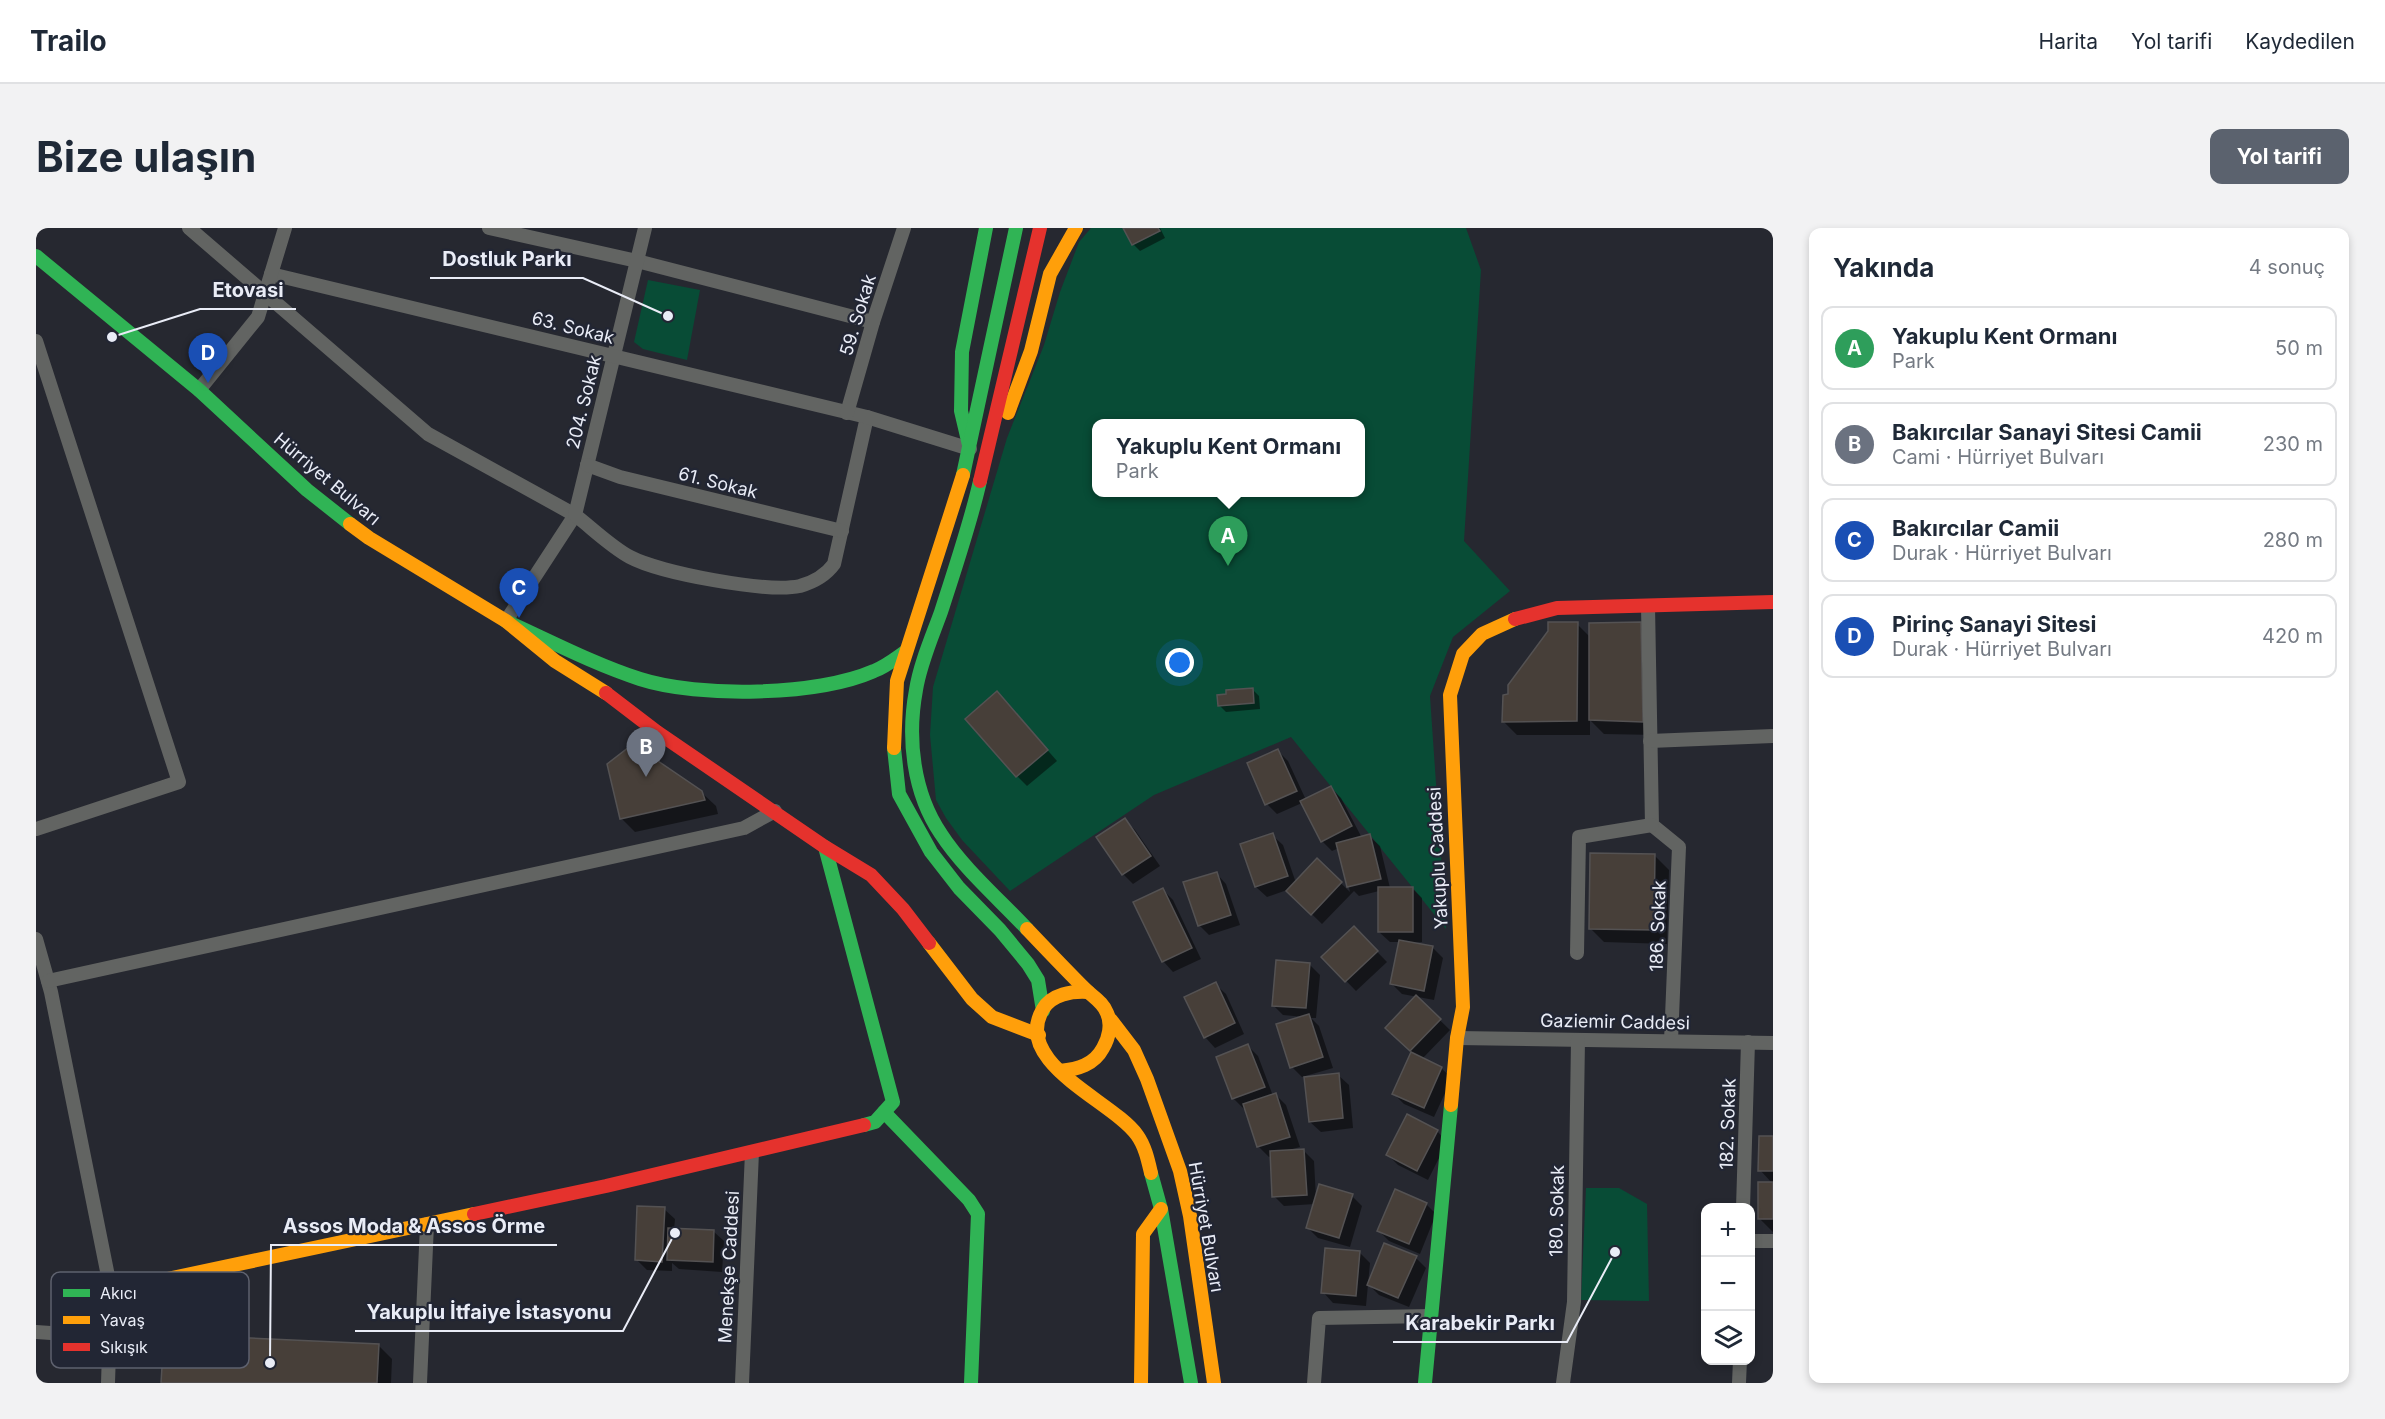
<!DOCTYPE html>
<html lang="tr">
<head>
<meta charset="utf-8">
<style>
  :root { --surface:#fff; --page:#f2f2f3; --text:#1f2937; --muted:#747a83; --line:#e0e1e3; --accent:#5b626e }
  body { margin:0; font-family:Inter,sans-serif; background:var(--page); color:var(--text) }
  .controls { position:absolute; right:18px; bottom:18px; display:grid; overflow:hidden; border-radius:12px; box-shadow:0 3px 9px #0003 }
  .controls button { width:54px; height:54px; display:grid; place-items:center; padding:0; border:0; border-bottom:2px solid var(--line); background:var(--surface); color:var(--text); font:30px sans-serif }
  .you { position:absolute; left:1144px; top:435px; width:21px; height:21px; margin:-15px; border:4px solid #fff; border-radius:50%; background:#1a73e8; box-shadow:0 0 0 9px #1a73e833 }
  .badge { display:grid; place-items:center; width:39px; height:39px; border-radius:50%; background:var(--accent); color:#fff; font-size:20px; font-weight:700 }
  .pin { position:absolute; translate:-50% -50px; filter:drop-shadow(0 2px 3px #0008) }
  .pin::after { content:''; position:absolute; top:32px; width:21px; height:18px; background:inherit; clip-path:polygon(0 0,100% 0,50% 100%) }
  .popup { position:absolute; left:1056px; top:191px; width:273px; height:78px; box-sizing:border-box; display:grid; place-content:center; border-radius:12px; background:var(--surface); filter:drop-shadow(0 2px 4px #0005); font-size:20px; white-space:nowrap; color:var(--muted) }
  .popup b { font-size:22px; color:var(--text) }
  .popup::after { content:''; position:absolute; left:50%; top:100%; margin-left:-12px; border:12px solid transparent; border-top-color:var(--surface) }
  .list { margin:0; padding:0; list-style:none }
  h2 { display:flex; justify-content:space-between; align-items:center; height:78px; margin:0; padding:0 24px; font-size:26px }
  h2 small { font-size:20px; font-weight:400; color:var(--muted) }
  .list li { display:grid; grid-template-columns:39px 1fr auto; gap:18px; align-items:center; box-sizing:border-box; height:84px; margin:0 12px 12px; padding:0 12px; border:2px solid var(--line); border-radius:12px }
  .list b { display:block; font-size:22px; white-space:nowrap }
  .list p { margin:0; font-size:20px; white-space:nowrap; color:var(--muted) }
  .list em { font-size:20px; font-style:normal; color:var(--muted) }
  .icon { flex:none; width:33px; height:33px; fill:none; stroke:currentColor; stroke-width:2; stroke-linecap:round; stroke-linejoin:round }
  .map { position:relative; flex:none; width:1737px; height:1155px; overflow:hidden; border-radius:12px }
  header { display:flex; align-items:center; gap:36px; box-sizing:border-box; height:84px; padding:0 30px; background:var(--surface); border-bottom:2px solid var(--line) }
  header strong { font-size:28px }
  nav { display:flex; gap:33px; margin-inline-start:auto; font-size:21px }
  .intro { display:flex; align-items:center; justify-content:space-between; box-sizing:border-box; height:144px; padding:0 36px }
  h1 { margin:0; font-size:42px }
  .button { padding:15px 27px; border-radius:12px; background:var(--accent); color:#fff; font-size:21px; font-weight:700 }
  main { display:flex; gap:36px; padding:0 36px }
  aside { flex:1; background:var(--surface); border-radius:12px; box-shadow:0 3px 9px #0003 }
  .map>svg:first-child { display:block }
  .green { fill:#084c36; fill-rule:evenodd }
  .shadow { fill:#0007 }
  .building { fill:#473f39; stroke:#545253; stroke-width:1.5 }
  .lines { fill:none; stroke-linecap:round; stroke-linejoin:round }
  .street { stroke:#626462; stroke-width:14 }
  .fast { stroke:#30b455; stroke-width:14 }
  .slow { stroke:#ff9f0a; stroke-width:14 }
  .jam { stroke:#e5322d; stroke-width:14 }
  .labels { text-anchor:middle; stroke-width:4.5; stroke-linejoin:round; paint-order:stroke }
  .street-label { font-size:18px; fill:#e9ecf6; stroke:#222634 }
  .key { fill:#222634; stroke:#5e616e; stroke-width:1.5 }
  .key-label { font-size:16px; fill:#e9ecf6 }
  .leader { fill:none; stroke:#e9ecf6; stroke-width:2 }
  .callout-dot { fill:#e9ecf6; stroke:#222634; stroke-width:2 }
  .callout-label { font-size:20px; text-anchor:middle; font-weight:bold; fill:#e9ecf6; stroke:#222634; stroke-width:4.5; stroke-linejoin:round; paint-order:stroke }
</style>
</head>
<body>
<header>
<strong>Trailo</strong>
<nav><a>Harita</a><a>Yol tarifi</a><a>Kaydedilen</a></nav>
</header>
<div class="intro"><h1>Bize ulaşın</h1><a class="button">Yol tarifi</a></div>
<main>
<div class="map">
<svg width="1737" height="1155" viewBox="0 0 1737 1155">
  <rect width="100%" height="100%" fill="#262830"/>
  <g class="green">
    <path d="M1055 0H1430L1445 42 1428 313 1474 363 1417 409 1394 468 1410 701 1255 509 1118 567 974 663 926 612 910 590 900 572 894 507 897 459 971 210 1008 117 1024 64 1043 14ZM1060 196H1324V264H1060Z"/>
    <path d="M612 52 664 62 651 132 607 121 598 114Z"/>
    <path d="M1550 960H1583L1611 976 1613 1073 1545 1072Z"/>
  </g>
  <g class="shadow">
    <path d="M1124 0 1129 10 1104 23 1097 16 1089 1Z"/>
    <path d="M1541 396 1554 409 1605 396 1619 410 1620 507 1568 506 1554 492V507H1481L1467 493 1473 467Z"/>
    <path d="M1216 461 1223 468 1224 481 1190 484 1183 477Z"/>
    <path d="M971 476 1021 533 991 558 981 548Z"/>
    <path d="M1242 523 1252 533 1270 572 1294 559 1305 570 1326 610 1333 608 1344 618 1354 660H1376L1386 670V714L1376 715 1396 719 1407 730 1398 772 1366 766 1356 756 1364 714H1354L1343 704V663L1323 668 1318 663 1286 696 1251 662 1231 669 1220 659 1236 607 1247 617 1260 655 1281 632 1314 664 1303 620 1296 623 1286 613 1266 575 1241 586 1231 576Z"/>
    <path d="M665 564 680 578 682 586 599 604 585 590Z"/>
    <path d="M1089 592 1099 602 1124 638 1097 656 1087 646Z"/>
    <path d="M1619 628 1633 642 1631 716 1568 714 1554 700Z"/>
    <path d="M1180 645 1190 656 1204 697 1173 707 1163 697Z"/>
    <path d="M1127 662 1137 672 1165 731 1137 744 1127 733Z"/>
    <path d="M1318 700 1351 734 1320 763 1287 729Z"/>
    <path d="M1274 737 1284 747 1280 790H1275L1283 798 1297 840 1266 849 1256 839 1268 789 1247 787 1237 777Z"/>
    <path d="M1179 756 1190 766 1208 806 1179 820 1169 809Z"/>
    <path d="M1380 769 1414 802 1386 831 1405 840 1416 850 1398 889 1368 876 1358 866 1376 824 1351 800Z"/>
    <path d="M1212 818 1222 828 1237 868 1240 867 1250 877 1264 919 1253 922 1268 923 1278 933 1280 970 1316 968 1326 978 1314 1019 1282 1010 1272 1000 1279 976 1248 978 1238 968 1236 928 1233 929 1223 919 1210 880 1208 881 1197 870Z"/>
    <path d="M1302 847 1313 857 1317 900 1285 904 1274 894Z"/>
    <path d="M1401 903 1411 914 1392 952 1362 937 1352 927Z"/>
    <path d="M1737 910V1004L1723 990 1736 955 1724 942Z"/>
    <path d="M1390 976 1400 986 1384 1026 1353 1013 1343 1003Z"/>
    <path d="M628 981 639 991 638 1002 677 1003 688 1013 686 1044 643 1041 636 1035V1043L611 1042 601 1032Z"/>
    <path d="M1323 1024 1334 1035 1330 1078 1297 1075 1287 1064Z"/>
    <path d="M1380 1030 1390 1040 1373 1079 1343 1067 1332 1056Z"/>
    <path d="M342 1117 356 1131 355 1155H127Z"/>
  </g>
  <g class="building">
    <path d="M1087 0H1122L1124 3 1096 17Z"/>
    <path d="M1512 394H1542L1541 493 1466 494 1467 467 1472 466V457L1512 403Z"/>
    <path d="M1605 394 1607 494 1553 492V395Z"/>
    <path d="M1217 460 1218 475 1182 478 1181 467 1190 466V462Z"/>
    <path d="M961 463 1012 522 980 549 929 491Z"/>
    <path d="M597 516 666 563 669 572 584 591 571 536Z"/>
    <path d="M1242 521 1261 563 1229 577 1211 535Z"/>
    <path d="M1295 558 1316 598 1285 614 1264 573Z"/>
    <path d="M1089 590 1115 628 1086 647 1060 609Z"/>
    <path d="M1237 605 1252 648 1219 659 1204 616Z"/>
    <path d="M1334 606 1345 651 1311 659 1300 615Z"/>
    <path d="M1554 625 1619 626 1618 702 1553 701Z"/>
    <path d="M1281 630 1306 654 1275 687 1250 663Z"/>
    <path d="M1181 644 1195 687 1162 698 1147 654Z"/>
    <rect x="1342" y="659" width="35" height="45"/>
    <path d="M1127 660 1156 720 1126 734 1097 674Z"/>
    <path d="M1318 698 1342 723 1309 754 1285 729Z"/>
    <path d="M1363 712 1397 718 1388 763 1354 756Z"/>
    <path d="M1240 732 1274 735 1270 780 1236 778Z"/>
    <path d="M1180 754 1199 795 1168 810 1148 769Z"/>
    <path d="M1380 767 1405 791 1374 823 1349 800Z"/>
    <path d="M1273 786 1287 829 1254 840 1240 796Z"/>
    <path d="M1212 816 1229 859 1196 871 1180 829Z"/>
    <path d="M1375 824 1406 839 1388 880 1356 866Z"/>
    <path d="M1303 845 1307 890 1273 894 1268 849Z"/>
    <path d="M1240 865 1254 909 1221 919 1207 876Z"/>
    <path d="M1371 886 1402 902 1381 943 1350 927Z"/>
    <path d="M1723 908H1737V943H1722Z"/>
    <path d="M1268 921 1271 967 1236 969 1234 923Z"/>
    <rect x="1722" y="954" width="15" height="37"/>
    <path d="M1283 956 1317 966 1303 1010 1270 1000Z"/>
    <path d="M1359 961 1391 975 1373 1016 1341 1003Z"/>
    <path d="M601 978 629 979 626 1034 599 1032Z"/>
    <path d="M632 1000 678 1002 677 1034 631 1032Z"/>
    <path d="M1348 1015 1381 1028 1362 1070 1331 1057Z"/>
    <path d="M1289 1020 1324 1023 1320 1068 1285 1065Z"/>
    <path d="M128 1106 343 1116 341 1155H125Z"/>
  </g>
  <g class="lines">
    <g class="street">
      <path d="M153 0 392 206 539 287 470 393"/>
      <path d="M453 0 601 33 837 94"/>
      <path d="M609 0 539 287C556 300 574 318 594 329 624 345 731 365 764 358 778 354 790 347 798 336L831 189"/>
      <path d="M235 46 831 189 934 221"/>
      <path d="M0 113 143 554 0 601"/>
      <path d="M163 162 222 89 249 0"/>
      <path d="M811 185 837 94 868 0"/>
      <path d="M551 237 584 249 806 303"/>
      <path d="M1612 378 1616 597 1643 619 1635 813"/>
      <path d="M1614 513 1737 508"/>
      <path d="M0 711 15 764 75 1063 72 1155"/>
      <path d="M1541 725 1543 609 1616 597"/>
      <path d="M12 753 708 600 739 583"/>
      <path d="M1421 810 1737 815"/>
      <path d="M1707 980 1712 814"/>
      <path d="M1714 1013H1737"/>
      <path d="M0 1104 73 1109"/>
      <path d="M384 1155 391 996"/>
      <path d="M706 1155 716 924"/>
      <path d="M1278 1155 1283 1090 1395 1088"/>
      <path d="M1527 1155 1538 1074 1542 812"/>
      <path d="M1703 1155 1704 1132"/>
    </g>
    <g class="fast">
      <path d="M0 28 163 162 271 262 314 296"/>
      <path d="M933 217 925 183 926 124 950 0"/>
      <path d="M927 247 980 0"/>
      <path d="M944 253C934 297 919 340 905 384 896 409 884 436 880 462 871 510 877 565 905 606 927 640 963 671 991 701"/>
      <path d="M470 393C514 413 558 436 604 451 663 470 781 468 838 443 849 439 859 431 869 424"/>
      <path d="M858 520 863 566 895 624 923 660 964 702 992 736 1002 752 1007 783"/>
      <path d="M789 619 857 874 839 894 828 897"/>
      <path d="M848 884 933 972 942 986 935 1155"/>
      <path d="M1115 945 1125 981 1155 1155"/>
      <path d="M1389 1155 1415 877"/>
    </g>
    <g class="slow">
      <path d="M972 185 995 123 1014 46 1040 0"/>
      <path d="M314 296 333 310 470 393 519 433 570 465"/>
      <path d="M858 520 861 453 927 247"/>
      <path d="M991 701C1010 721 1029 741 1049 761 1057 769 1067 774 1071 785 1076 796 1073 810 1067 820 1058 837 1042 841 1024 843"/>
      <path d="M893 715 936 771 956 789 1003 807"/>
      <path d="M1052 764C1036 763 1016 766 1007 781 975 835 1077 873 1101 907 1109 918 1112 932 1115 945"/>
      <path d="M1075 792 1098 822 1111 851 1144 943 1154 988 1178 1155"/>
      <path d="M1415 877 1421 810 1427 779 1414 467 1427 426 1446 406 1479 391"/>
      <path d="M75 1063 438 986"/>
      <path d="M1105 1155 1107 1006 1125 981"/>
    </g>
    <g class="jam">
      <path d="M944 253 1004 0"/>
      <path d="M1479 391 1521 380 1737 374"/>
      <path d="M570 465 621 504 789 619 835 647 867 681 893 715"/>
      <path d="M438 986 570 958 828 897"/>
    </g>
  </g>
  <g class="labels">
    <g class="street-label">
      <text transform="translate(822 87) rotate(-73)" y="6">59. Sokak</text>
      <text transform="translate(537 100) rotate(14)" y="6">63. Sokak</text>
      <text transform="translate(548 174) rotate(-76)" y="6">204. Sokak</text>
      <text transform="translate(291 251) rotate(40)" y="6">Hürriyet Bulvarı</text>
      <text transform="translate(682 255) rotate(14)" y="6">61. Sokak</text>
      <text transform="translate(1402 630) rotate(-93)" y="6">Yakuplu Caddesi</text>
      <text transform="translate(1622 698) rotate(-88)" y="6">186. Sokak</text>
      <text transform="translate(1579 794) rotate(1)" y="6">Gaziemir Caddesi</text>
      <text transform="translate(1692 896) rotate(-88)" y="6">182. Sokak</text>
      <text transform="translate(1521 983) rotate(-89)" y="6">180. Sokak</text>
      <text transform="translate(1170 999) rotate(80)" y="6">Hürriyet Bulvarı</text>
      <text transform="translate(693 1039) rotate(-87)" y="6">Menekşe Caddesi</text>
    </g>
  </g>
  <rect x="15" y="1044" width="198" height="96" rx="9" class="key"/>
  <rect x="27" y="1061" width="27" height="8" fill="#30b455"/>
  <rect x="27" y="1088" width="27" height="8" fill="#ff9f0a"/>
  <rect x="27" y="1115" width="27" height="8" fill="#e5322d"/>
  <g class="key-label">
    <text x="64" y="1071">Akıcı</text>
    <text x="64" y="1098">Yavaş</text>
    <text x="64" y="1125">Sıkışık</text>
  </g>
  <path class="leader" d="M632 88L547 50H394M76 109L164 81H260M234 1135L235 1017H521M639 1005L587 1103H319M1579 1024L1531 1114H1357"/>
  <g class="callout-dot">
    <circle cx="632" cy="88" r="6"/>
    <circle cx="76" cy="109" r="6"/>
    <circle cx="234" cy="1135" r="6"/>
    <circle cx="639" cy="1005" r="6"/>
    <circle cx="1579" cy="1024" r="6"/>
  </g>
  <g class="callout-label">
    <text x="471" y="38">Dostluk Parkı</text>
    <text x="212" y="69">Etovasi</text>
    <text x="378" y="1005">Assos Moda &amp; Assos Örme</text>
    <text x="453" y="1091">Yakuplu İtfaiye İstasyonu</text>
    <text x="1444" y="1102">Karabekir Parkı</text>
  </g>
</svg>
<div class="controls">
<button>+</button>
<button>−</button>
<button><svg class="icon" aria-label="layers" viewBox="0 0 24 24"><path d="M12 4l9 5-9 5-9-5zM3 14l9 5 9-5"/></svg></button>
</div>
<div class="you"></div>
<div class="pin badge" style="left:1192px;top:338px;background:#2e9e5b">A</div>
<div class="popup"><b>Yakuplu Kent Ormanı</b>Park</div>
<div class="pin badge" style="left:610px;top:549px;background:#6b7280">B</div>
<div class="pin badge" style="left:483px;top:390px;background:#1a4fb4">C</div>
<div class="pin badge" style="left:172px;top:155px;background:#1a4fb4">D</div>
</div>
<aside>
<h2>Yakında<small>4 sonuç</small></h2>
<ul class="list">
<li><span class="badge" style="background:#2e9e5b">A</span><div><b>Yakuplu Kent Ormanı</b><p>Park</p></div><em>50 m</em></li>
<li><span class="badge" style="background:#6b7280">B</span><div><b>Bakırcılar Sanayi Sitesi Camii</b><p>Cami · Hürriyet Bulvarı</p></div><em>230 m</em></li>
<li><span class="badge" style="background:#1a4fb4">C</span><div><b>Bakırcılar Camii</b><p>Durak · Hürriyet Bulvarı</p></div><em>280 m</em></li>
<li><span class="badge" style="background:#1a4fb4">D</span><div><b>Pirinç Sanayi Sitesi</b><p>Durak · Hürriyet Bulvarı</p></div><em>420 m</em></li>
</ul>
</aside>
</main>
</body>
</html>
